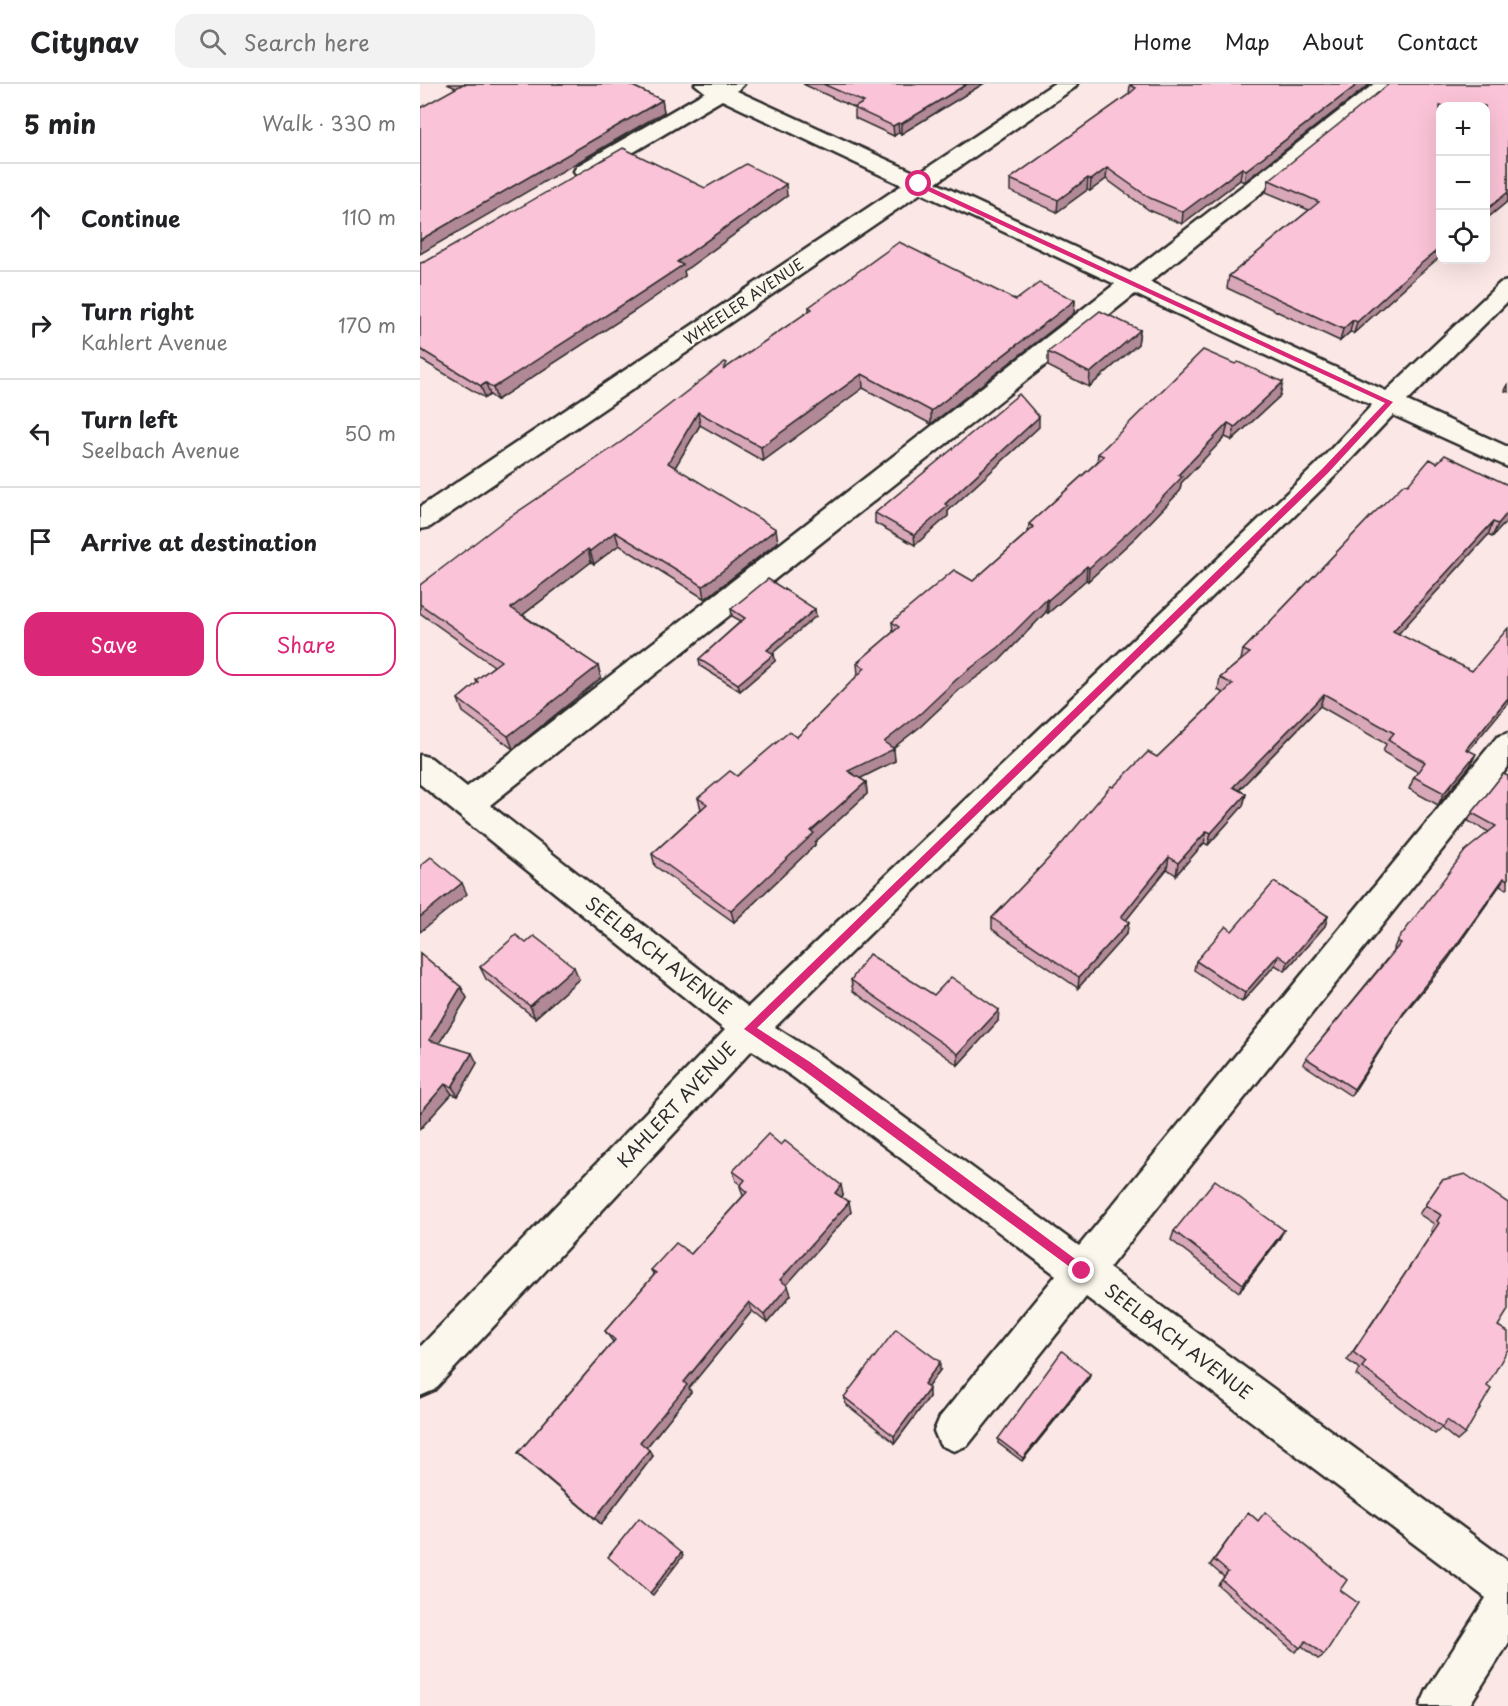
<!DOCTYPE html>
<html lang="en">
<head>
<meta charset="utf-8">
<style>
  :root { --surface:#fff; --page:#f2f2f2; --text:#202124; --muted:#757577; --line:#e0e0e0; --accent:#db2777 }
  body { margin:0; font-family:"Playpen Sans",sans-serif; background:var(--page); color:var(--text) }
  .controls { position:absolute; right:18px; top:18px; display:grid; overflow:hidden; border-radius:12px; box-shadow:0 6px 24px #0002 }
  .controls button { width:54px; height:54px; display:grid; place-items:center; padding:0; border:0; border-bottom:2px solid var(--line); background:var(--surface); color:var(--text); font:30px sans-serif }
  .stop { position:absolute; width:18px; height:18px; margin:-14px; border:4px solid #db2777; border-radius:50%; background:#fff }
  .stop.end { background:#db2777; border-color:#fff; box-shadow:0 2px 6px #0008 }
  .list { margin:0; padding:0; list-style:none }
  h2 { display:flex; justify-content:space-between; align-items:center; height:78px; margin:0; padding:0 24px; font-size:26px }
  h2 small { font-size:20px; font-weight:400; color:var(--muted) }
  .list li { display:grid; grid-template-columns:39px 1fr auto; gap:18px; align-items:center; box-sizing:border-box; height:108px; padding:0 24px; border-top:2px solid var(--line) }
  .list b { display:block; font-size:22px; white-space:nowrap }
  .list p { margin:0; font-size:20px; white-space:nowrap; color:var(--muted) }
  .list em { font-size:20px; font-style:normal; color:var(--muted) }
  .actions { display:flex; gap:12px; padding:18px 24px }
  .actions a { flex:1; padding:14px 0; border:2px solid var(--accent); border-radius:18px; text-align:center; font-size:21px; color:var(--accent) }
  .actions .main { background:var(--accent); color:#fff }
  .icon { flex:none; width:33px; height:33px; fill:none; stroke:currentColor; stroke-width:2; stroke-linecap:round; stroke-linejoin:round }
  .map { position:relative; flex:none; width:1088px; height:1622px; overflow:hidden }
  header { display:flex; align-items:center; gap:36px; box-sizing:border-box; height:84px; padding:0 30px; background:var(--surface); border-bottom:2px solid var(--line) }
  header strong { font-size:28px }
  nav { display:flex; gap:33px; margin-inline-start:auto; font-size:21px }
  .search { width:420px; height:54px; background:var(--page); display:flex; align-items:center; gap:15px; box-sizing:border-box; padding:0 21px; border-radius:18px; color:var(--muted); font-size:22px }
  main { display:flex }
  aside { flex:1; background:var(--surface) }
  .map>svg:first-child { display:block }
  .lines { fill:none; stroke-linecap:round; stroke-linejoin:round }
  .minor-casing { stroke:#2b2b2b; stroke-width:5 }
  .minor { fill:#fbf7ec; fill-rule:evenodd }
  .wall { fill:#d8a8b9; stroke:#2b2b2b; stroke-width:1.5 }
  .shaded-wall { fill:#b08896; stroke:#2b2b2b; stroke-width:1.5 }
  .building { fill:#fbc3d7; stroke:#2b2b2b; stroke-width:1.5 }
  .route { fill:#db2777 }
  .labels { text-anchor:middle; stroke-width:4.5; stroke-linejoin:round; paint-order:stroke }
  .far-street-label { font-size:15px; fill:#2b2b2b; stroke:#fbf7ec }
  .street-label { font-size:18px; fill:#2b2b2b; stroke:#fbf7ec }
</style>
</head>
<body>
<header>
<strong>Citynav</strong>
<div class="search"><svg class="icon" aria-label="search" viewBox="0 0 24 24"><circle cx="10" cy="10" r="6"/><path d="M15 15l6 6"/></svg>Search here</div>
<nav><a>Home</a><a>Map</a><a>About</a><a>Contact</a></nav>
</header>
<main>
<aside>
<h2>5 min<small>Walk · 330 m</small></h2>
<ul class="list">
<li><svg class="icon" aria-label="ahead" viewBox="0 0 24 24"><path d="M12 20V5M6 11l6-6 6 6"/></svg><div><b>Continue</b></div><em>110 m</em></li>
<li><svg class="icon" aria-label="right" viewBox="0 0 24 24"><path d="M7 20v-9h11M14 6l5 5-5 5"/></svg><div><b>Turn right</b><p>Kahlert Avenue</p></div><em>170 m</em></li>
<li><svg class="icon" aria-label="left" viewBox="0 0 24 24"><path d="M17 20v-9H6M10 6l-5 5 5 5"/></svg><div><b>Turn left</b><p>Seelbach Avenue</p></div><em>50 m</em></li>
<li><svg class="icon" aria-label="arrive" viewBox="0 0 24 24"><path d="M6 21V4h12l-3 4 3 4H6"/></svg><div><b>Arrive at destination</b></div></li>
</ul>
<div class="actions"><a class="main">Save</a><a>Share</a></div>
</aside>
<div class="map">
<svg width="1088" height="1622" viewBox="0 0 1088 1622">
  <rect width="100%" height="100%" fill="#fbe7e6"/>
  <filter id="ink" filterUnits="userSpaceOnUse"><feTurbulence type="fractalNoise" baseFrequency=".0167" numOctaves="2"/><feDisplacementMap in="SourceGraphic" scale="12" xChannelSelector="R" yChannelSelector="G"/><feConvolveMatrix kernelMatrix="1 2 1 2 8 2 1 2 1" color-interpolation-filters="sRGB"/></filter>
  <g filter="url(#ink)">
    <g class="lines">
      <g class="minor-casing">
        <path id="minor" d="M275 0H324L317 7 498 90 633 0H657L654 4 516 99 710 189 954 0H977L730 198 966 307 1080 199 1088 197V217L987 317 1088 363V383L973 331 914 393 355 943 399 971 659 1162 1077 653 1088 649V683L689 1184 1088 1477V1560L1049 1622H1000L1007 1606 1066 1514 666 1213 548 1361 534 1367 520 1361 514 1347 520 1333 636 1191 373 993 332 966 14 1306 0 1312V1263L305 946 0 700V671L11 674 47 703 695 200 501 109 10 443 0 445V423L482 101 302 16 173 92 165 94 157 92 154 87 157 82 285 8ZM715 210 952 321 896 381 328 923 70 721Z"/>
      </g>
      <use href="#minor" class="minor"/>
    </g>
    <g class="wall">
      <path d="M27 0H208L242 16 244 28 36 4Z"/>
      <path d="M383 0H563L481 50 479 48 474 52 435 34V24Z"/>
      <path d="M950 0 824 98 820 96 762 140 729 126 686 95 670 107 667 106 637 128 590 107V95L709 10 710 1Z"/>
      <path d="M1088 0V117L1065 136V22L995 194 934 249 930 248 920 257 807 204 809 192 889 126 846 108 849 96Z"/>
      <path d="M285 104 367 112 264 187 265 192 216 226 77 316 70 311 65 314 0 275V179Z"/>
      <path d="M596 216H655L654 229 511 340 443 304 343 377 280 341 255 383 358 458 285 515 199 461 174 480 171 478 103 531 178 582 181 594 93 665 43 628 38 615 57 599 56 596 74 582 0 529V501L307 283 389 227V223Z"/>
      <path d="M720 246 718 260 669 303 628 282V268Z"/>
      <path d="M1088 299V308L1085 307Z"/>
      <path d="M860 312 812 356 805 353 761 399 760 407 717 452 668 497 666 496 628 529 626 528 579 577 539 606 501 642 473 664 475 677 440 694 446 698 447 710 395 758V761L314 838 235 782 232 770 281 725 278 714 317 692 377 653 438 591 437 579 473 548 472 538 553 497 608 448 609 440 677 378 678 370Z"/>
      <path d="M619 343 528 427V432L495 461 455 439V429Z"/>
      <path d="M953 430 1088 436 1072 453 1068 451 978 550 1049 666 1050 682 1018 721 989 705 994 693 998 688 963 668 966 660 900 622 819 706 826 710 823 722 788 761 784 759 756 791 747 785 706 836 707 849 658 904 572 845V834L633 770 693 703 737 673 803 609 798 606 800 594 821 576 823 566Z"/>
      <path d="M311 525 396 532 352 569 354 570 355 577 320 607 280 582 279 575 321 537 312 532Z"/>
      <path d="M1088 692V804L1086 805 1080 801 1026 878 982 932 931 1012 883 980 886 974 975 865 974 864 977 857 1069 748 1048 737 1052 729Z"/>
      <path d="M908 832 905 842 865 887 855 881 822 918 774 886 776 877 812 847Z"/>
      <path d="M106 859 159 895 115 934 66 895 60 883Z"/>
      <path d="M0 869 41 903 47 914 19 959 57 979 38 1012 32 1010 0 1045Z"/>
      <path d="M431 896 578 937 538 981 433 907Z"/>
      <path d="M313 1087 423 1111 421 1113 431 1128 366 1201 371 1211 347 1239 332 1227 269 1304 271 1308 226 1364 233 1372 181 1440 105 1376 98 1369 193 1258 185 1247 234 1191 231 1186 271 1170 323 1112 320 1102 321 1101 316 1097Z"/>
      <path d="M1022 1096 1078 1242 1067 1302 1045 1350 1037 1357 1021 1344 1015 1350 936 1291 940 1285 927 1276 1013 1148 1011 1146 1014 1140 999 1130Z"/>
      <path d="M864 1146 859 1155 819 1208 751 1156 754 1147Z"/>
      <path d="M520 1286 507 1304 509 1313 475 1359 426 1320 424 1313Z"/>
      <path d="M670 1290 669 1294 602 1377 578 1359V1355Z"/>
      <path d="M828 1428 838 1437 920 1506 904 1571 898 1575 882 1562 875 1568 798 1501 804 1493 790 1481Z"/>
    </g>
    <g class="shaded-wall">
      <path d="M547 0H563L481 50V40Z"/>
      <path d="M938 0H950L824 98 826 86Z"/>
      <path d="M242 16 244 28 0 170V156Z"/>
      <path d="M478 39 479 48 474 52 473 42Z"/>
      <path d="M687 84 686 95 670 107 671 96Z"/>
      <path d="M822 84 820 96 762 140 763 128Z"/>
      <path d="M668 94 667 106 637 128 638 116Z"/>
      <path d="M366 100 367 112 264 187 265 192 216 226 77 316 73 304 257 178Z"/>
      <path d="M1088 108V117L1065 136V127Z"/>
      <path d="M1020 164V173L995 194 934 249 937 238 998 182Z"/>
      <path d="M655 216 654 229 511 340V327Z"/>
      <path d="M933 236 930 248 920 257 923 245Z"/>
      <path d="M720 246 718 260 669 303 670 289Z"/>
      <path d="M442 290 443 304 343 377 341 363Z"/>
      <path d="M863 298 860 312 812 356 815 343Z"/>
      <path d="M66 299 70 311 65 314 61 302Z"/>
      <path d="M278 328 280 341 250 392 248 379Z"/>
      <path d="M619 333V343L528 427V432L495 461 494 451 525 420Z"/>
      <path d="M808 339 805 353 761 399 760 407 717 452 668 497 669 484Z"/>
      <path d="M1088 428V436L1072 453 1078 440Z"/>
      <path d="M1073 438 1068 451 969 560 973 547Z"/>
      <path d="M356 445 358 458 285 515 283 502Z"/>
      <path d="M195 448 199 461 174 480 170 467Z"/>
      <path d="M168 465 171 478 96 536 91 524Z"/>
      <path d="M667 482 666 496 628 529V516Z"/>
      <path d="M627 515 626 528 579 577 539 606 501 642 469 667 474 665 475 677 429 700 428 687 464 658 539 593Z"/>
      <path d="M395 525 396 532 348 573 347 566Z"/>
      <path d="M354 570 355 577 320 607 318 600Z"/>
      <path d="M178 582 181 594 93 665 88 652Z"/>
      <path d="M904 610 900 622 810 715 813 703Z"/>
      <path d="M1088 614V619L1040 677 1046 665Z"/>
      <path d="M1056 670 1050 682 1018 721 1024 709Z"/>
      <path d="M446 698 447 710 395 758V761L314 838 311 827 391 747Z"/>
      <path d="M826 710 823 722 788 761 791 749Z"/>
      <path d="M787 747 784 759 756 791 758 779Z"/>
      <path d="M749 773 747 785 699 845 701 833Z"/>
      <path d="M1084 794 1080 801 1026 878 982 932 931 1012 934 1005 986 925Z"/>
      <path d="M42 799 47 810 0 848V833Z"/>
      <path d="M908 832 905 842 865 887 868 878Z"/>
      <path d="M709 838 707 849 658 904 659 893Z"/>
      <path d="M858 871 855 881 822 918 825 909Z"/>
      <path d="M154 883 159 895 115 934 110 922Z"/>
      <path d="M41 903 47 914 15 966 9 956Z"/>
      <path d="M579 926 578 937 538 981V970Z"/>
      <path d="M52 969 57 979 38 1012 32 1003Z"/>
      <path d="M25 1000 32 1010 0 1045V1029Z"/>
      <path d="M421 1101 423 1111 417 1118 415 1109Z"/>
      <path d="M429 1118 431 1128 363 1205 360 1196Z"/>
      <path d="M864 1146 859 1155 819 1208 823 1200Z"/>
      <path d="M368 1202 371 1211 347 1239 344 1231Z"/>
      <path d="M329 1218 332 1227 269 1304 271 1308 225 1365 220 1358 264 1298Z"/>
      <path d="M520 1278V1286L504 1308V1300Z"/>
      <path d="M670 1290 669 1294 602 1377 603 1374Z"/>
      <path d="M509 1305V1313L475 1359 474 1352Z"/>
      <path d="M229 1366 233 1372 181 1440 175 1434Z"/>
      <path d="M261 1469 263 1472 233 1511 230 1509Z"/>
    </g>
    <g class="building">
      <path d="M43 0H208L242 16 0 156V24Z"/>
      <path d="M403 0H547L481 40 478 39 473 42 434 24 444 18Z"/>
      <path d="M712 0H938L826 86 822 84 763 128 730 114 687 84 671 96 668 94 638 116 590 95 708 11 716 4 710 1Z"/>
      <path d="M969 0H1088V108L1065 127V22H1020V164L998 182 937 238 933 236 923 245 809 192 899 118 849 96Z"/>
      <path d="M203 64 285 104 326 80 366 100 257 178 263 181 213 214 73 304 66 299 61 302 0 265V179L5 178Z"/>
      <path d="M479 158 596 216 619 199 655 216 511 327 442 290 341 363 278 328 248 379 356 445 283 502 195 448 170 467 168 465 91 524 178 582 88 652 38 615 58 598 56 596 81 577 0 520V501L81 439 204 356 305 278 307 279 303 286 392 225 389 223Z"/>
      <path d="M680 227 720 246 670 289 628 268Z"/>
      <path d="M783 266 815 280 818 278 863 298 815 343 808 339 758 391 762 393 718 439 669 484 667 482 628 516 627 515 579 563 539 593 501 629 464 658 474 665 428 687 446 698 391 747 394 749 311 827 232 770 287 720 278 714 310 687 317 692 369 648 377 653 445 584 437 579 479 543 472 538 534 486 553 497 614 443 609 440 684 372 678 370Z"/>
      <path d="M599 310 619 333 525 420 528 422 494 451 455 429Z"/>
      <path d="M1025 371 1088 401V428L1078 440 1073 438 973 547 1052 587 1088 544V614L1046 665 1056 670 1024 709 994 693 1005 678 968 656 974 649 904 610 813 703 826 710 791 749 787 747 758 779 749 773 701 833 709 838 659 893 572 834 633 770 691 702 693 703 728 668 737 673 813 600 800 594 830 569 823 566 953 430 984 400 988 401 1010 375 1017 379Z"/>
      <path d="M348 495 395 525 347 566 354 570 318 600 279 575 325 534 311 525Z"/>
      <path d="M1083 690 1088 692V796L1084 794 1030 870 986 925 934 1005 886 974 981 859 977 857 1045 767 1076 742 1052 729Z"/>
      <path d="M11 773 42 799 0 833V782Z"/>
      <path d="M854 798 908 832 868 878 858 871 825 909 776 877 806 842 812 847Z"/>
      <path d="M96 851 106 859 114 852 154 883 110 922 60 883Z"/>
      <path d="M0 869 41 903 9 956 52 969 32 1003 25 1000 0 1029Z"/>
      <path d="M449 870 514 911 531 893 579 926 538 970 431 896Z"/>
      <path d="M348 1050 361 1061 365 1057 421 1101 415 1109 429 1118 360 1196 368 1202 344 1231 329 1218 264 1298 267 1301 220 1358 229 1366 175 1434 98 1369 195 1256 185 1247 236 1189 231 1186 256 1159 271 1170 327 1108 320 1102 325 1096 313 1087Z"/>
      <path d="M1045 1090 1088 1119V1226L1078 1242 1088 1248V1265L1067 1302 1071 1305 1045 1350 1027 1336 1022 1343 942 1283 946 1278 933 1268 1019 1139 1017 1137 1021 1131 1005 1121 1022 1096Z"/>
      <path d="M795 1096 864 1146 823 1200 754 1147Z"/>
      <path d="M476 1245 520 1278 504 1300 509 1305 474 1352 424 1313Z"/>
      <path d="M642 1267 670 1290 603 1374 578 1355Z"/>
      <path d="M828 1428 838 1437 845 1428 927 1496 920 1506 938 1519 904 1571 886 1557 880 1564 802 1496 808 1488 794 1476Z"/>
      <path d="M219 1434 261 1469 230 1509 188 1473Z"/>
    </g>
  </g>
  <path class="route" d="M497 99H501L973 318 908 389 337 944 390 978 666 1183 668 1187 662 1192 382 985 324 945 902 385 965 319 497 102Z"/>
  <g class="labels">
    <g class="far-street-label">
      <text transform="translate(324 218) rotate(-34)" y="5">WHEELER AVENUE</text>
    </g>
    <g class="street-label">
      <text transform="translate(238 872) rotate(38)" y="6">SEELBACH AVENUE</text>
      <text transform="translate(257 1021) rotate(-47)" y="6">KAHLERT AVENUE</text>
      <text transform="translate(758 1258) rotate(37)" y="6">SEELBACH AVENUE</text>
    </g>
  </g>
</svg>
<div class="controls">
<button>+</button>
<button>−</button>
<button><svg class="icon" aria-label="locate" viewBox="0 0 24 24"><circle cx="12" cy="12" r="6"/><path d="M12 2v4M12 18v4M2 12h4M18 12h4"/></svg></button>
</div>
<div class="stop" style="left:499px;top:100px"></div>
<div class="stop end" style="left:662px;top:1187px"></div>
</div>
</main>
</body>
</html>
